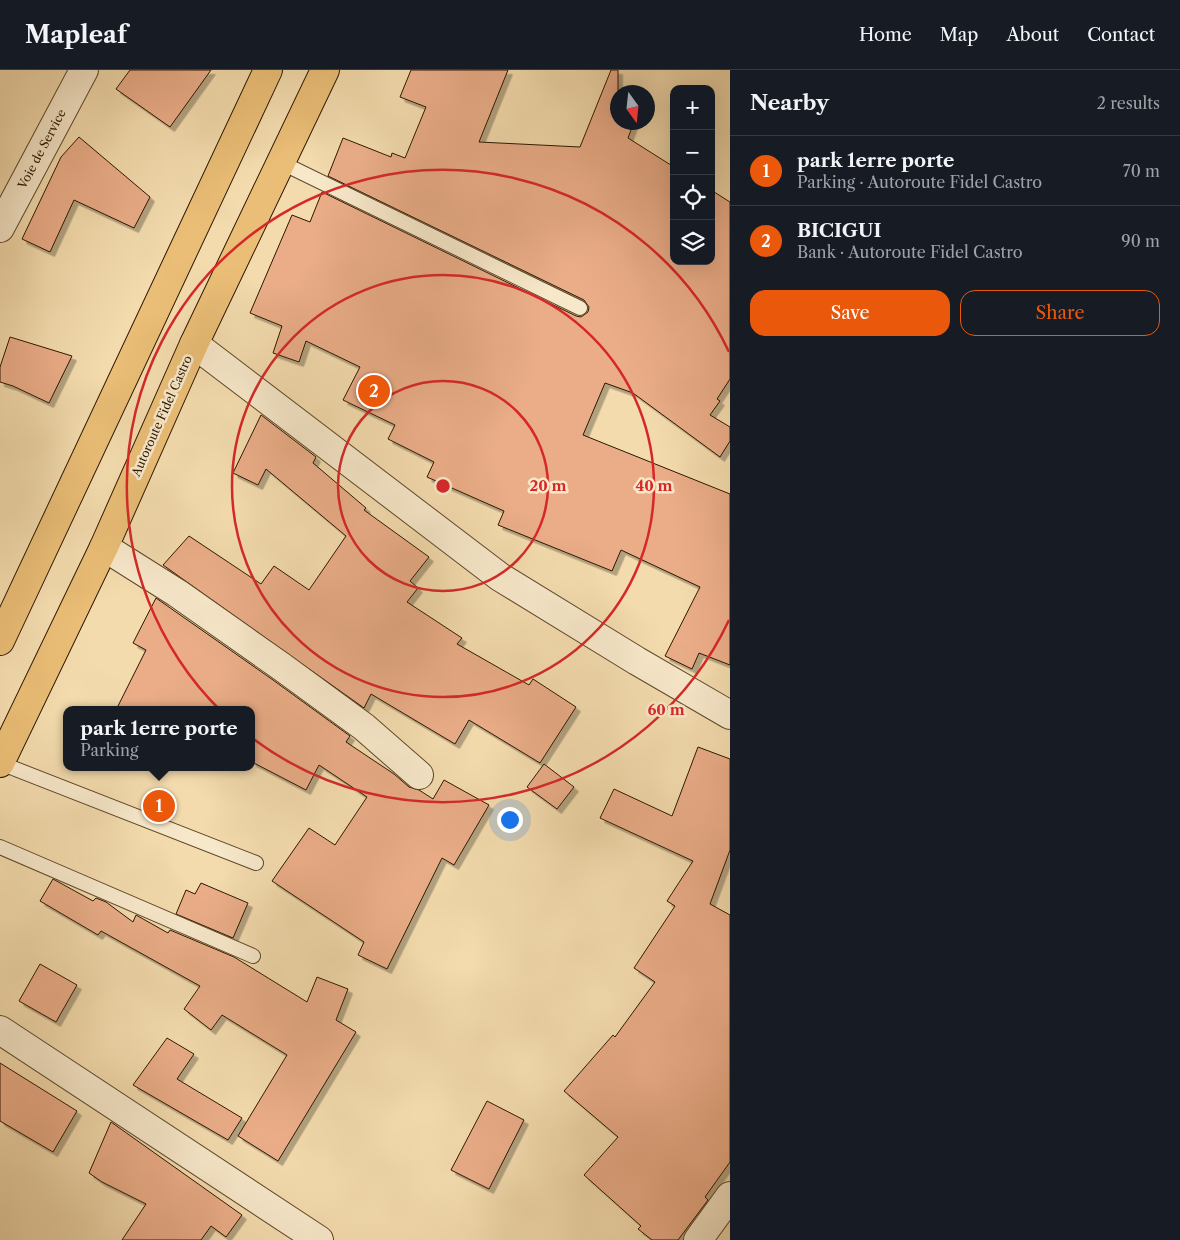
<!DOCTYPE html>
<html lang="en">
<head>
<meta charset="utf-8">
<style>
  :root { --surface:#171b24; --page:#20242c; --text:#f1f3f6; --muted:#9ea1a6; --line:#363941; --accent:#ea580c }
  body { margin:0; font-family:"Libre Caslon Text",serif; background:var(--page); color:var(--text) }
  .controls { position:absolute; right:15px; top:15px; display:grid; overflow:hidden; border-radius:10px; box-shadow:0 5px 20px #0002 }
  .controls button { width:45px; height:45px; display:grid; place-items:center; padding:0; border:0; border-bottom:1px solid var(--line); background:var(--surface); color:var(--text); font:25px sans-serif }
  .compass { position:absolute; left:610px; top:15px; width:45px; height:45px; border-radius:50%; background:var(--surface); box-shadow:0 5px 20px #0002; rotate:165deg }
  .you { position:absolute; left:509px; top:749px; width:18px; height:18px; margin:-12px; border:4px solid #fff; border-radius:50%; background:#1a73e8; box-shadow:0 0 0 8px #1a73e833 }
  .badge { display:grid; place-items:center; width:32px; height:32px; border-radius:50%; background:var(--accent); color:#fff; font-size:16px; font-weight:700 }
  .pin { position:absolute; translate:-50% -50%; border:2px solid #fff; box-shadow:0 1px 5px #0006 }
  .popup { position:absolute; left:63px; top:636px; width:192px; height:65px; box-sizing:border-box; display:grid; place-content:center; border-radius:10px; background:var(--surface); filter:drop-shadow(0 1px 4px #0005); font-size:16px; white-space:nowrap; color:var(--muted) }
  .popup b { font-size:19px; color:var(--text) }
  .popup::after { content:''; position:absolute; left:50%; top:100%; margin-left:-10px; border:10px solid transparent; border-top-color:var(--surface) }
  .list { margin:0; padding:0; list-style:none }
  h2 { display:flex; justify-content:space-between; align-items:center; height:65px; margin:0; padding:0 20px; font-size:21px }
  h2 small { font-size:16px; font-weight:400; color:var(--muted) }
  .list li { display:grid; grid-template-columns:32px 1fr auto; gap:15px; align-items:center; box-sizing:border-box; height:70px; padding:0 20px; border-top:1px solid var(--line) }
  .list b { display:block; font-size:19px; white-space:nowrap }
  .list p { margin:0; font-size:16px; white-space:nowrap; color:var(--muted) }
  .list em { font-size:16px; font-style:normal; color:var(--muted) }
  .actions { display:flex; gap:10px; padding:15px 20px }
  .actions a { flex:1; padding:11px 0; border:1px solid var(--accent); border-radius:15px; text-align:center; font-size:18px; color:var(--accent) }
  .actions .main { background:var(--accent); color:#fff }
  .icon { flex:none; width:28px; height:28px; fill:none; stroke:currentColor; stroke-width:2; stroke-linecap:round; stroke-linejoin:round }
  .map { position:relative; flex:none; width:730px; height:1170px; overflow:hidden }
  header { display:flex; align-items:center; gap:30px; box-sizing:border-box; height:70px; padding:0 25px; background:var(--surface); border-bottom:1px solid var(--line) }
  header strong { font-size:24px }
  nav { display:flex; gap:28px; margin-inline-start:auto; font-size:18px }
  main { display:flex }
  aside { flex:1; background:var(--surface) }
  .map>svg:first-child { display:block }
  .building { fill:#eaad88; stroke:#2d1700; filter:url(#shadow) }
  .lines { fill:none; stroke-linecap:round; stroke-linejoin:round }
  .lane-casing { stroke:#5e482b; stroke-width:16 }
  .street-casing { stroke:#5e482b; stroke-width:30 }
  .highway-casing { stroke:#2d1700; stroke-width:30 }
  .lane { stroke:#f7e8ca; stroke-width:14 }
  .street { stroke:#f7e8ca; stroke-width:28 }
  .highway { stroke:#eabe76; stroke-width:28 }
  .ring { fill:none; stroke:#d62828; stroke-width:2.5 }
  .labels { text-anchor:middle; stroke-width:5; stroke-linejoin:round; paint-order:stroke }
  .street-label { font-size:12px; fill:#2d1700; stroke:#f7e8ca }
  .centre { fill:#d62828; stroke:#f7e8ca; stroke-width:2.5 }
  .ring-label { font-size:15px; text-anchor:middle; font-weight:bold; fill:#d62828; stroke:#f7e8ca; stroke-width:5; stroke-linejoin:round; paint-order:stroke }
</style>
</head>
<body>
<header>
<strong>Mapleaf</strong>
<nav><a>Home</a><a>Map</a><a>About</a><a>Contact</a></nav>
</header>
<main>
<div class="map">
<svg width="730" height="1170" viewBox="0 0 730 1170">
  <defs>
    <filter id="shadow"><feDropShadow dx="4.5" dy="4.5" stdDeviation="0" flood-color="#0004"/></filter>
  </defs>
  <rect width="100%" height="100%" fill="#f3dbad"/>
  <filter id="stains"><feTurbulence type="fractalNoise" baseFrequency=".004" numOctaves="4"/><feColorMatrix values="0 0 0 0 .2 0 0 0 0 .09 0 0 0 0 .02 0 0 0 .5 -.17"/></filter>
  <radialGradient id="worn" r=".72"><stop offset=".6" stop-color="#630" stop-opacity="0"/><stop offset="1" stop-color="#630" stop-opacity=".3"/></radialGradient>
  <g class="building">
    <path d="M130 0H211L170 57 116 19Z"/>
    <path d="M411 0H508L479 72 580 77 611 0H618V52H634L628 68 674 97V191H711V120L730 132V309L717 329 720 331 710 345 730 357V371L720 387 633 323 605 313 583 365 730 424V595L699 583 692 599 665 586 700 517 621 480 612 501 498 455 504 441 427 407 434 392 388 369 395 355 343 330 360 297 306 271 299 292 273 283 282 256 250 243 292 145 310 152 322 122 576 246 581 247 588 242 589 237 584 230 328 106 343 68 391 87 392 83 405 88 426 37 400 27Z"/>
    <path d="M79 67 150 127 134 158 74 130 50 182 22 169 61 87Z"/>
    <path d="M10 267 72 286 49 333 13 316 0 312V297Z"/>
    <path d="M261 345 316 387 313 393 366 438 364 440 429 487 410 511 418 518 407 532 462 568 457 574 529 615 533 609 576 637 540 693 469 650 455 674 371 624 364 638 163 495 189 466 261 514 274 496 309 520 346 466 266 399 258 415 233 403Z"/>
    <path d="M156 528 273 610 350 666 346 672 394 704 409 717 419 720 433 729 444 710 489 735 454 795 442 788 387 899 358 885 364 872 272 811 309 758 335 775 367 727 319 695 306 720 252 692V640H116L146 580 133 573Z"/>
    <path d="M698 677 730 689V780L710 834 730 845V1092L705 1127 708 1130 678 1170H652L638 1159 641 1156 584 1105 618 1067 564 1021 613 965 615 967 655 912 634 898 675 836 667 831 693 791 600 748 614 719 672 746Z"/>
    <path d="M544 694 574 717 557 739 527 717Z"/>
    <path d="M53 809 93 831 96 828 106 832 133 852 136 845 168 863 170 860 234 887 307 932 317 907 348 919 336 950 356 962 278 1091 238 1066 287 985 222 945 211 960 184 939 200 916 101 861 98 865 40 831Z"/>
    <path d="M201 813 248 833 233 868 176 844 186 820 195 824Z"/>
    <path d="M40 894 77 915 56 952 19 931Z"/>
    <path d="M167 968 194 984 177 1009 242 1048 228 1070 133 1015Z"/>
    <path d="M0 993 77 1041 53 1082 0 1051Z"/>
    <path d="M487 1031 524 1050 489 1119 451 1100Z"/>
    <path d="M111 1052 242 1145 226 1167 211 1156 201 1170H122L146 1134 102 1112 89 1103Z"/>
  </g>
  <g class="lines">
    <g class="lane-casing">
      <g id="lane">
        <path d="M280 92 580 238"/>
        <path d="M0 693 256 793"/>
        <path d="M0 777 253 886"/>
      </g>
    </g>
    <g class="street-casing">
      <g id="street">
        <path d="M0 158 84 0"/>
        <path d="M194 274 500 507 637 591 730 645"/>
        <path d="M104 477 177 523 282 597 364 657 419 705"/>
        <path d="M0 960 319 1170"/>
        <path d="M698 1170 730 1126"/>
      </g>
    </g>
    <g class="highway-casing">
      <g id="highway">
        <path d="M0 571 268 0"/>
        <path d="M0 693 104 477 194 274 325 0"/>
      </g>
    </g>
    <use href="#lane" class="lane"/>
    <use href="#street" class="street"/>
    <use href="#highway" class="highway"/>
  </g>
  <g class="ring">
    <circle cx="443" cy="416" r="105"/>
    <circle cx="443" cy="416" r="211"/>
    <path d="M729 550A316 316 0 1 1 729 282"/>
  </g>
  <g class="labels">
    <g class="street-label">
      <text transform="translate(42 79) rotate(-62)" y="4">Voie de Service</text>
      <text transform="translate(162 346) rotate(-66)" y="4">Autoroute Fidel Castro</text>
    </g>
  </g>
  <circle cx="443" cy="416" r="8" class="centre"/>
  <g class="ring-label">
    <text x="548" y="421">20 m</text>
    <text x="654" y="421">40 m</text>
    <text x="666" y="645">60 m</text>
  </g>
  <rect width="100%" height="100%" filter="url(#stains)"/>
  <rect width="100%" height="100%" fill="url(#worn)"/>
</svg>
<div class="controls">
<button>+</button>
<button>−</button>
<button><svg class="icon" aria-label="locate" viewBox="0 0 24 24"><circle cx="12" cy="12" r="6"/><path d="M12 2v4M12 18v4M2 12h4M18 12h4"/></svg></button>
<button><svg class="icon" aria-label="layers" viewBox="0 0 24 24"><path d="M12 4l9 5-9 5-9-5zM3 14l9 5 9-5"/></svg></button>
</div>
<svg class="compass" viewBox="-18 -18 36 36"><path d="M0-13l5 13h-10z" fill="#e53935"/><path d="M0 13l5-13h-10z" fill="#9ea1a6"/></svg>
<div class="you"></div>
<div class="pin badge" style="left:159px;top:736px">1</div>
<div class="popup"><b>park 1erre porte</b>Parking</div>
<div class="pin badge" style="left:374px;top:321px">2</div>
</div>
<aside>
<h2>Nearby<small>2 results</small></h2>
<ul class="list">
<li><span class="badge">1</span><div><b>park 1erre porte</b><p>Parking · Autoroute Fidel Castro</p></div><em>70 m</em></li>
<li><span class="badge">2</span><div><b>BICIGUI</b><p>Bank · Autoroute Fidel Castro</p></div><em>90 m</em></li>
</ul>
<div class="actions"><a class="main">Save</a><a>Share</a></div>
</aside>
</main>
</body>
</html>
